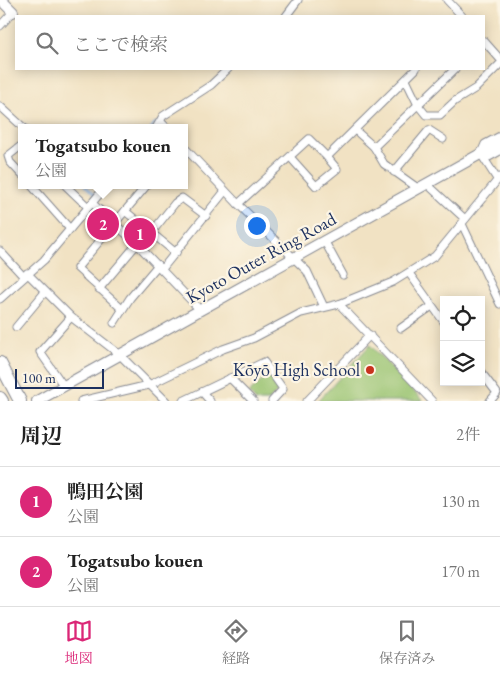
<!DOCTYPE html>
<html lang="ja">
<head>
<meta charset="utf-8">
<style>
  :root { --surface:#fff; --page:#f2f2f2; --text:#222; --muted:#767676; --line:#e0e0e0; --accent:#db2777 }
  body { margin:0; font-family:"EB Garamond","Noto Serif JP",serif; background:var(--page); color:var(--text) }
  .controls { position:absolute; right:15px; bottom:15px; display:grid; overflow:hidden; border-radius:0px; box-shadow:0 2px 12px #0003 }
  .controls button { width:45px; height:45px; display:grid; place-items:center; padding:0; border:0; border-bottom:1px solid var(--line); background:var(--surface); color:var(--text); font:25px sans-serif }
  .scale { position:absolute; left:15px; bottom:12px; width:89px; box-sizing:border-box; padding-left:5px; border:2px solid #1b2f5e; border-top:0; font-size:14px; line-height:18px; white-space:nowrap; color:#1b2f5e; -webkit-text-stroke:4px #fcf5e5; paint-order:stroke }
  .you { position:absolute; left:256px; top:225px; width:18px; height:18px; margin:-12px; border:4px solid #fff; border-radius:50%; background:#1a73e8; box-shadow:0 0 0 8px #1a73e833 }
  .badge { display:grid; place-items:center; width:32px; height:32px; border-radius:50%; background:var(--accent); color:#fff; font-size:16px; font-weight:700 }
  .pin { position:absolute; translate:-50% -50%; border:2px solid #fff; box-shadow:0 1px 5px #0006 }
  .popup { position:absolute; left:18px; top:124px; width:170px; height:65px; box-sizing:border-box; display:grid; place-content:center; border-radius:0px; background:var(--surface); filter:drop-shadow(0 1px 4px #0005); font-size:16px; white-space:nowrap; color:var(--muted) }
  .popup b { font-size:19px; color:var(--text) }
  .popup::after { content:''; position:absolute; left:50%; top:100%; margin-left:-10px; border:10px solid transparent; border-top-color:var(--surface) }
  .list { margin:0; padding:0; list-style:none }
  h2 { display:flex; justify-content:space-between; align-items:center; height:65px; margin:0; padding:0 20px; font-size:21px }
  h2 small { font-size:16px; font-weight:400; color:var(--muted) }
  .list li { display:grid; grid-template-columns:32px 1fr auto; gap:15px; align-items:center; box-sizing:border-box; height:70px; padding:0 20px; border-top:1px solid var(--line) }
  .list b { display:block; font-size:19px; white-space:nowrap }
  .list p { margin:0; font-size:16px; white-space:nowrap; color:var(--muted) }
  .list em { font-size:16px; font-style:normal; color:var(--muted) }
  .icon { flex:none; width:28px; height:28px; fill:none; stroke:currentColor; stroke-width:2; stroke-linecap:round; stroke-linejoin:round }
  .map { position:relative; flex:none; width:500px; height:401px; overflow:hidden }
  .search { position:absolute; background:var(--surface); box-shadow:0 2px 12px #0003; left:15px; right:15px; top:15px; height:55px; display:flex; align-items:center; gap:12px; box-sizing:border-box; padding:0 18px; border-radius:0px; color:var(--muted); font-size:19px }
  .sheet { height:205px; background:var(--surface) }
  nav { display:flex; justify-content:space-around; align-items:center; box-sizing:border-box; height:70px; border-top:1px solid var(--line); background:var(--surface); font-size:14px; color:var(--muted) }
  nav a { display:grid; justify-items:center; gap:2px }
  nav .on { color:var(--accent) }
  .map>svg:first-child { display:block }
  .green { fill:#98c370; stroke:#5a7967 }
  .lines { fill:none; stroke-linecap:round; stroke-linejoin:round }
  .stream { stroke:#82b5ef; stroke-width:2 }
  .street-casing { stroke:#868890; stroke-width:9 }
  .secondary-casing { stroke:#868890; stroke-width:12 }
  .highway-casing { stroke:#868890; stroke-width:14 }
  .street { stroke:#fff; stroke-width:7 }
  .secondary { stroke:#fff; stroke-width:10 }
  .highway { stroke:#fff; stroke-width:12 }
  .poi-dot { fill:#c8321e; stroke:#fcf5e5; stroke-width:2 }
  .labels { text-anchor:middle; stroke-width:4.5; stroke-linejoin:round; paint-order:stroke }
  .street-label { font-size:18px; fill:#1b2f5e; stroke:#fcf5e5 }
  .poi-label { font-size:18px; fill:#1b2f5e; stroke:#fcf5e5; text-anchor:end }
</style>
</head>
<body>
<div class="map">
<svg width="500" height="401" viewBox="0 0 500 401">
  <rect width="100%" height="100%" fill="#fcf5e5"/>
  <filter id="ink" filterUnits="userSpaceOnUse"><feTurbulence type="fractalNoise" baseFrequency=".02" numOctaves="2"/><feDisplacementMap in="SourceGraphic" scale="10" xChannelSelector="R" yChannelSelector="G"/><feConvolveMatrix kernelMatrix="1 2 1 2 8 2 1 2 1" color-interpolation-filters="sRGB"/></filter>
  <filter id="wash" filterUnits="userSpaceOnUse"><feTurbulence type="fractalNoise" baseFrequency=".0096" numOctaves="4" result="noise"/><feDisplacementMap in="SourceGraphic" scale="20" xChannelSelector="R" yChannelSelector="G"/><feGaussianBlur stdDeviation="1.12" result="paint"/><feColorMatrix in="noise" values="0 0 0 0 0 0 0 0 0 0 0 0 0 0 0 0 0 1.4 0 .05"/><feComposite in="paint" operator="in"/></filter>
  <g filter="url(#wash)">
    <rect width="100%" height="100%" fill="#f1e2c3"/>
    <g class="green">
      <path d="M370 345 423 401H318Z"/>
      <path d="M269 374 278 386 277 392 268 401H256L249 393Z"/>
    </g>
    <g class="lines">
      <g class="stream">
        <path d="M24 125 31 128"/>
        <path d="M151 128 155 123"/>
        <path d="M85 185 95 195 96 193"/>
      </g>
    </g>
  </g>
  <g filter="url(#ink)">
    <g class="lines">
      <g class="street-casing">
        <g id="street">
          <path d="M447 0 462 16"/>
          <path d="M286 16 298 0"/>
          <path d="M0 26 13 12"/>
          <path d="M484 41 500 59"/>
          <path d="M406 80 418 105 426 115H440L455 101 476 88 500 64"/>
          <path d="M0 106 24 128"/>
          <path d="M161 122 167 128"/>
          <path d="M156 128 163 116 211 85 228 69"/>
          <path d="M355 130 374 147 384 164 419 189"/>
          <path d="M22 145 8 156 10 162 22 175"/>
          <path d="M184 147 238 204 307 271 324 307"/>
          <path d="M374 147 455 69"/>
          <path d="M481 153 485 144 500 136"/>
          <path d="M481 154 497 179"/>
          <path d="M481 155 489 157 500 151"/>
          <path d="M290 157 316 186 337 169 327 157"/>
          <path d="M394 172 429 130 443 139"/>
          <path d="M427 184 465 219"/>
          <path d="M31 185 70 229"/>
          <path d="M65 185 88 207"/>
          <path d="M147 185 125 211 176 253"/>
          <path d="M92 203 137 244 200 310"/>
          <path d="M238 204 309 139 327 157 416 69"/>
          <path d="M462 224 500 304"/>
          <path d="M152 232 175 203 182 198 206 216"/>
          <path d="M325 242 343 275"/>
          <path d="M0 251 23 276"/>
          <path d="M162 269 225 191"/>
          <path d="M27 273 71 317 119 354 166 401"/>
          <path d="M409 273 444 322"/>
          <path d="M99 289 137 244"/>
          <path d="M0 299 44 260 107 185"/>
          <path d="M339 304 432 401"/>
          <path d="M122 309 77 268 125 211"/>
          <path d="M114 323 130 298 158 265"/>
          <path d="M16 327 45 292"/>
          <path d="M401 328 432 306"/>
          <path d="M481 372 497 393 490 401"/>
          <path d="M230 378 253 401"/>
          <path d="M63 385 40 352 71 317"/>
          <path d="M202 392 210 401"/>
          <path d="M81 401 149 385 223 349 254 338 301 313 339 304 393 282 435 256 500 177"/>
          <path d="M183 401 264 362 283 389 272 401"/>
          <path d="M307 401 370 335"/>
        </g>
      </g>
      <g class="secondary-casing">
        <g id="secondary">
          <path d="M1 0 13 12"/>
          <path d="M37 401 500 143"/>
        </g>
      </g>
      <g class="highway-casing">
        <g id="highway">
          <path d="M0 363 20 401"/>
          <path d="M0 398 2 401"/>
        </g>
      </g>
      <use href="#street" class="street"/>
      <use href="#secondary" class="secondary"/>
      <use href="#highway" class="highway"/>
    </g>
  </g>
  <circle class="poi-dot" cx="370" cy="370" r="5"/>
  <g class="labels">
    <g class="street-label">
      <text transform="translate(261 258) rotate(-29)" y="6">Kyoto Outer Ring Road</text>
    </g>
    <g class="poi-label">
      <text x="360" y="376">Kōyō High School</text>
    </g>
  </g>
</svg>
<div class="controls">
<button><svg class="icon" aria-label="locate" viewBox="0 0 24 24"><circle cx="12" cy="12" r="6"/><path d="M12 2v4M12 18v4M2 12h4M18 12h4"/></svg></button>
<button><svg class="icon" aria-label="layers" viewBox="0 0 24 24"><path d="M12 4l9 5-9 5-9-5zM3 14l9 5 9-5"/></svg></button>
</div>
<div class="scale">100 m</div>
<div class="you"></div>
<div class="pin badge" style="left:140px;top:234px">1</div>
<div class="pin badge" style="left:103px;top:224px">2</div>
<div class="popup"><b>Togatsubo kouen</b>公園</div>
<div class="search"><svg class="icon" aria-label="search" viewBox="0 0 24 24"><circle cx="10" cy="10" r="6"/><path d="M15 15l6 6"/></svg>ここで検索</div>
</div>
<section class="sheet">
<h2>周辺<small>2件</small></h2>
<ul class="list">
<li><span class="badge">1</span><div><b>鴨田公園</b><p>公園</p></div><em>130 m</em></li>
<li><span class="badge">2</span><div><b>Togatsubo kouen</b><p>公園</p></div><em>170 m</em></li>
</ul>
</section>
<nav>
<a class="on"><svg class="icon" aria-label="map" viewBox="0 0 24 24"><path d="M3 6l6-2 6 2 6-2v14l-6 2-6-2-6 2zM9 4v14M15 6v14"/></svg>地図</a>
<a><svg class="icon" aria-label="directions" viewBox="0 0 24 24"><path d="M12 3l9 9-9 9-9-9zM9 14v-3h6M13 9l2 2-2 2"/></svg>経路</a>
<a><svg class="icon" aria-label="saved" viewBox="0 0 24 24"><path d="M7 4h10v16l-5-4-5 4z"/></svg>保存済み</a>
</nav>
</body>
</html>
